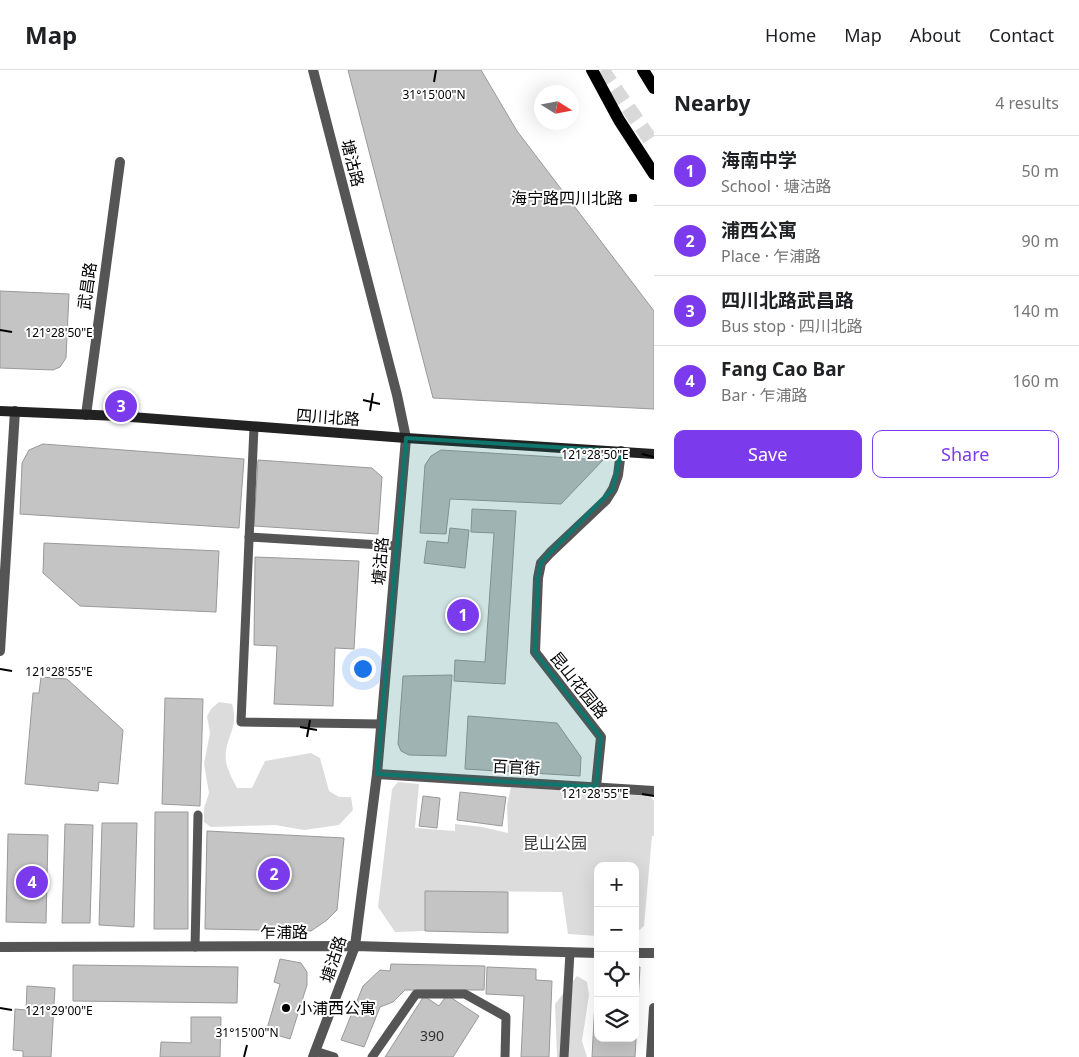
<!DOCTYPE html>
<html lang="en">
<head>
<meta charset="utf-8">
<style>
  :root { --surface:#fff; --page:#f6f6f6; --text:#202124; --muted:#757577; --line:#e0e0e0; --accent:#7c3aed }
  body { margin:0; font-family:"Noto Sans","Noto Sans SC",sans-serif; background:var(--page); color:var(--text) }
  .controls { position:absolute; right:15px; bottom:15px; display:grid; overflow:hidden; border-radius:10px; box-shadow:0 5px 20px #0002 }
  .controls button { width:45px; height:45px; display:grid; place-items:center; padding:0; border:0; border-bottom:1px solid var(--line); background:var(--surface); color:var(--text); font:25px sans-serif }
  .compass { position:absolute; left:534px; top:15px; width:45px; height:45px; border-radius:50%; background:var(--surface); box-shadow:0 5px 20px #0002; rotate:101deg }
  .you { position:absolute; left:362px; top:598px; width:18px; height:18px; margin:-12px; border:4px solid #fff; border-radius:50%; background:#1a73e8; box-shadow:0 0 0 8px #1a73e833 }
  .badge { display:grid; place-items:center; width:32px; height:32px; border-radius:50%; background:var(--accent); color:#fff; font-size:16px; font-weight:700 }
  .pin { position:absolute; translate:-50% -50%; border:2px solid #fff; box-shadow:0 1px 5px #0006 }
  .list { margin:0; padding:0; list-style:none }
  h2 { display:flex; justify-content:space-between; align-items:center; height:65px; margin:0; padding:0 20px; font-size:21px }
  h2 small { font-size:16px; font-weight:400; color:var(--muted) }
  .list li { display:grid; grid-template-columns:32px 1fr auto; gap:15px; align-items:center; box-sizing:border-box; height:70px; padding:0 20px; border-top:1px solid var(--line) }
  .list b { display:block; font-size:19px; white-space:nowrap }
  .list p { margin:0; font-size:16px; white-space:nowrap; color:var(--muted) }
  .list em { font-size:16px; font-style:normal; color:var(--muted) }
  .actions { display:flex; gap:10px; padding:15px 20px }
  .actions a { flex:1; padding:11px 0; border:1px solid var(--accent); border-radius:10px; text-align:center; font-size:18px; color:var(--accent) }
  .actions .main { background:var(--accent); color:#fff }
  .icon { flex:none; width:28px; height:28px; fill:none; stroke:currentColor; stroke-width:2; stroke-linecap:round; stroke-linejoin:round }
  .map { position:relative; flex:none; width:654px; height:987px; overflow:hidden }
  header { display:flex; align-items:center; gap:30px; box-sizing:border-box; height:70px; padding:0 25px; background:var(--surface); border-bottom:1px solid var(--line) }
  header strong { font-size:24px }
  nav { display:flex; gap:28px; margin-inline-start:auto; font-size:18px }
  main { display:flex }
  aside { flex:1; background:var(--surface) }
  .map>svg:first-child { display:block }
  .green { fill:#dcdcdc }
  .building { fill:#c4c4c4; stroke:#999 }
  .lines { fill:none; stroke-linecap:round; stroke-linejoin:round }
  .highway-tunnel { stroke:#d9d9d9; stroke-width:15; stroke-dasharray:15 8; stroke-linecap:butt }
  .lane { stroke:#555; stroke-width:9 }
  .street { stroke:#555; stroke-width:10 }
  .secondary { stroke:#222; stroke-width:10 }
  .primary { stroke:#000; stroke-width:12 }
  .marked { fill:#0f766e; fill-opacity:0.2; stroke:#0f766e; stroke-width:4; stroke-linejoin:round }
  .ticks { fill:none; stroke:#000; stroke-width:2 }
  .poi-dot { fill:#000; stroke:#fff; stroke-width:2 }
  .labels { text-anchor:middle; stroke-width:4; stroke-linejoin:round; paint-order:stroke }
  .number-label { font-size:14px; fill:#313131 }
  .street-label { font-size:16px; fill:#000; stroke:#fff }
  .poi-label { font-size:16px; fill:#000; stroke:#fff; text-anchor:end }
  .park-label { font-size:16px; fill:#333; stroke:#fff }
  .ticks-label { font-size:12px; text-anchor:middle; fill:#000; stroke:#fff; stroke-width:4; stroke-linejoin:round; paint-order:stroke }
</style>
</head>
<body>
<header>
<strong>Map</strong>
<nav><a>Home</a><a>Map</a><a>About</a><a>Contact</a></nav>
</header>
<main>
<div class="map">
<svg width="654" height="987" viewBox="0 0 654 987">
  <rect width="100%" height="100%" fill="#fff"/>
  <g class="green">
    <path d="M219 632 232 634C240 658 223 669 226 692 228 701 233 710 237 718H252L265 691 311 683 320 688 329 721 339 727H351L353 740 339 755 304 760 275 755 211 757 204 752V738L209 723 204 694 210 663 207 646 211 639Z"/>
    <path d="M398 712 419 714 415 758 455 761V754L482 757 508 763 507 735 511 717 650 726 654 731V766H652L644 856 635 864V796H598V866L568 864 562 822 426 821 425 861 395 862 378 837 392 719Z"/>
    <path d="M577 906 587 912 589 925 582 971 587 987H557L555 934Z"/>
  </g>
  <g class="building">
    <path d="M348 0H481L517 61 654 241V339L433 328Z"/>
    <path d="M0 221 69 224 66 288 60 297 53 300 0 298Z"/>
    <path d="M43 374 244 389 239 458 20 444 22 393 29 380Z"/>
    <path d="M441 380 603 390 561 434 450 429 446 464 420 463 425 395 431 386Z"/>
    <path d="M258 390 372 398 382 407 378 464 254 456Z"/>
    <path d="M472 439 516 441 505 614 454 611 455 590 485 592 494 463 471 462Z"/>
    <path d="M450 458 469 460 465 498 424 493 427 471 448 473Z"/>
    <path d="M44 473 219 481 216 542 80 536 43 503Z"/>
    <path d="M255 487 359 491 354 579 335 578 333 636 274 634 277 576 254 575Z"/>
    <path d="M452 605 446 686 409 685 401 681 398 674 403 606Z"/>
    <path d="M41 607 67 609 123 660 118 714 99 712 98 721 25 714 33 623H39Z"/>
    <path d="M165 628 203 629 200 736 162 734Z"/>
    <path d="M468 646 557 653 581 687 580 706 465 699Z"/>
    <path d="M460 722 506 727 502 756 457 750Z"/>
    <path d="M423 726 440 728 437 758 419 756Z"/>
    <path d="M155 742H188V859H154Z"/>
    <path d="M102 753H137L134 857 99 855Z"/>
    <path d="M65 754 93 755 90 853H62Z"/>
    <path d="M207 761 344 768 337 840 327 850 311 861 205 859Z"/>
    <path d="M8 764 48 765 46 853 6 852Z"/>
    <path d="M425 821 508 822V863L425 861Z"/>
    <path d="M280 889 301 893 307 902V915L290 969 266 962 280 914 274 912Z"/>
    <path d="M391 894 485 896 484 920H405L393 932 380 937 364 977 341 970 363 916 380 900 390 901Z"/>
    <path d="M73 895 238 897 237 933 73 931Z"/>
    <path d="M597 895 598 968H635V897H640L635 987H592Z"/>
    <path d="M487 897 536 899V910L552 911 549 987H521L524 926 486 924Z"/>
    <path d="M27 916 55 918 51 987H23V981L13 980 15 939 26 940Z"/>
    <path d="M447 925 479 946 453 987H385L424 926 439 936Z"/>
    <path d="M191 947H221L220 987H160L161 972 191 973Z"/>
  </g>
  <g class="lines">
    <path class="highway-tunnel" d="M602 0 654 75"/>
    <g class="lane">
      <path d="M254 357 241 652 381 654"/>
      <path d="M249 467 397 476"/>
      <path d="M195 877 198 745"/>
      <path d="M315 981 334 987"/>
      <path d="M372 987 416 924H465L506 947 505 987"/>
      <path d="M564 987 570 882"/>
    </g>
    <g class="street">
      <path d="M86 345 120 92"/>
      <path d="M0 581 15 341"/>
      <path d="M377 704 654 721"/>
      <path d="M596 717 601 667 535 582 538 508 541 493 550 483 606 430 613 419 618 405 621 381"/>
      <path d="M0 877 355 876 598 883"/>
      <path d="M635 883H654"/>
      <path d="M313 987 355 876 377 704 406 368 397 325 313 0"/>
      <path d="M651 987 654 938"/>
    </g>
    <path class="secondary" d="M0 341 118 346 406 368 654 384"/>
    <g class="primary">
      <path d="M592 0 619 50 654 104"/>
      <path d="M643 0 654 18"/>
    </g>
  </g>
  <path class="marked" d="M406 368 621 381 613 419 550 483 541 493 538 508 535 582 601 667 596 717 377 704Z"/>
  <path class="ticks" d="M434 12 436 0M0 260 12 262M363 330 380 334M370 341 373 323M642 384 654 387M0 599 12 601M300 657 317 660M307 667 310 650M642 724 654 726M0 938 12 940M244 987 247 975"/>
  <g class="poi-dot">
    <rect x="628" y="123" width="10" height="10" rx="2.5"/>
    <circle cx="286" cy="938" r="5"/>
  </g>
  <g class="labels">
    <g class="number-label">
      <text x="432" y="971">390</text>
    </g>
    <g class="street-label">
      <text transform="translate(353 93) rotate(76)" y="6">塘沽路</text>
      <text transform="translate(87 216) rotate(-82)" y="6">武昌路</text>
      <text transform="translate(328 347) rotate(4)" y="6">四川北路</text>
      <text transform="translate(380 491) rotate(-85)" y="6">塘沽路</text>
      <text transform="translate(579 615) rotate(51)" y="6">昆山花园路</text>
      <text transform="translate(516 697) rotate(3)" y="6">百官街</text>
      <text x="284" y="868">乍浦路</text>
      <text transform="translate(333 889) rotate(-72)" y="6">塘沽路</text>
    </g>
    <g class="poi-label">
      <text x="623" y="134">海宁路四川北路</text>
      <text x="296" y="944" text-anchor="start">小浦西公寓</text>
    </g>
    <g class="park-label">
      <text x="555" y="779">昆山公园</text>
    </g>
  </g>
  <g class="ticks-label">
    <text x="434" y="29">31°15'00"N</text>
    <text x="59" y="267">121°28'50"E</text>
    <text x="595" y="389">121°28'50"E</text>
    <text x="59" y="606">121°28'55"E</text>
    <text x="595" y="728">121°28'55"E</text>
    <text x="59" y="945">121°29'00"E</text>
    <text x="247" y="967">31°15'00"N</text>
  </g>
</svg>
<div class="controls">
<button>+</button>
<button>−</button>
<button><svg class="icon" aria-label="locate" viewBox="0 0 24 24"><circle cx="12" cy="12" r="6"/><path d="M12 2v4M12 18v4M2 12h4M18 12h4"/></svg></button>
<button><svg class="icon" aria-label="layers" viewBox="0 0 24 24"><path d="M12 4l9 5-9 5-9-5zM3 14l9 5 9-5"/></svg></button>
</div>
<svg class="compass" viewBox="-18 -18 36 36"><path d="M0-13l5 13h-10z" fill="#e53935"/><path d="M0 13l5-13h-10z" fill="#757577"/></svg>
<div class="you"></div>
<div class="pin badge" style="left:463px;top:545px">1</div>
<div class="pin badge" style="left:274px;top:804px">2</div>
<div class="pin badge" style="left:121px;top:336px">3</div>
<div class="pin badge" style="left:32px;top:812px">4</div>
</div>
<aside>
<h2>Nearby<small>4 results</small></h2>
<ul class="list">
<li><span class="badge">1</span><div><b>海南中学</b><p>School · 塘沽路</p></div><em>50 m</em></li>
<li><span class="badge">2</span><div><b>浦西公寓</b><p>Place · 乍浦路</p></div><em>90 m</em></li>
<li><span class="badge">3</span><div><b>四川北路武昌路</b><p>Bus stop · 四川北路</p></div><em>140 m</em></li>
<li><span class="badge">4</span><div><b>Fang Cao Bar</b><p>Bar · 乍浦路</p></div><em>160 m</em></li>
</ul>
<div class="actions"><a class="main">Save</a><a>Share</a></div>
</aside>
</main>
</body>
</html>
